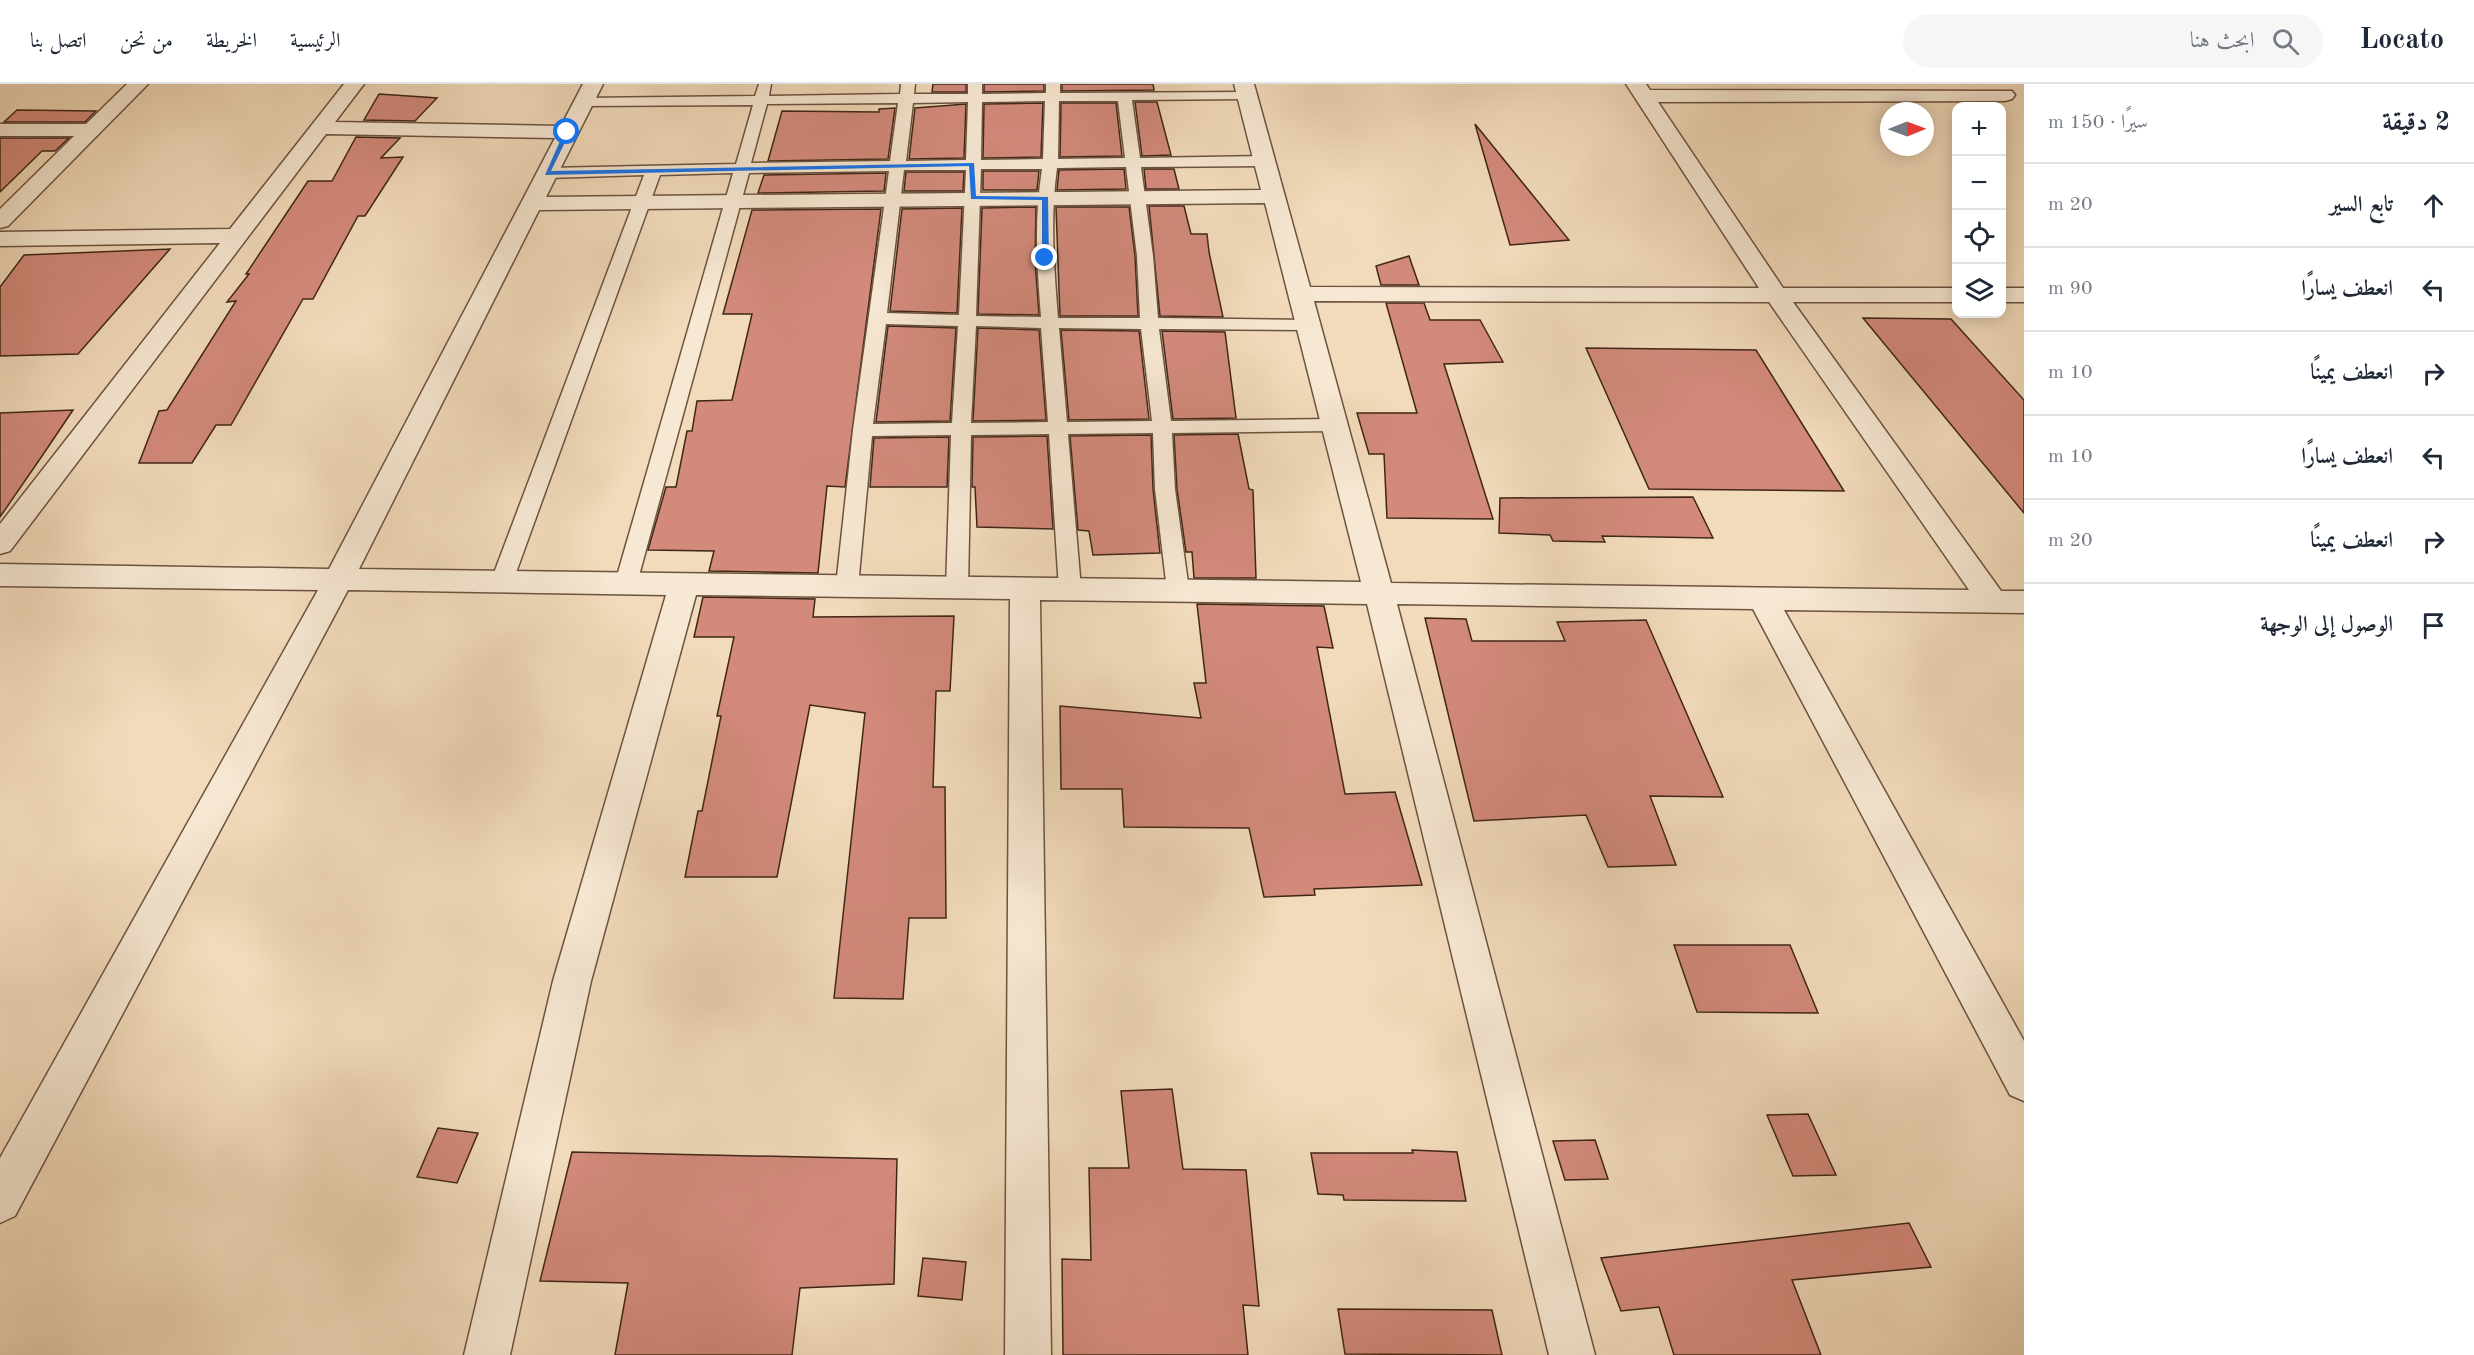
<!DOCTYPE html>
<html lang="ar">
<head>
<meta charset="utf-8">
<style>
  :root { --surface:#fff; --page:#f6f6f7; --text:#1f2937; --muted:#747a83; --line:#e0e1e3 }
  body { margin:0; font-family:"Old Standard TT",Amiri,serif; background:var(--page); color:var(--text); direction:rtl }
  .controls { position:absolute; right:18px; top:18px; display:grid; overflow:hidden; border-radius:12px; box-shadow:0 3px 15px #0003 }
  .controls button { width:54px; height:54px; display:grid; place-items:center; padding:0; border:0; border-bottom:2px solid var(--line); background:var(--surface); color:var(--text); font:30px sans-serif }
  .compass { position:absolute; left:1880px; top:18px; width:54px; height:54px; border-radius:50%; background:var(--surface); box-shadow:0 3px 15px #0003; rotate:89deg }
  .stop { position:absolute; width:18px; height:18px; margin:-14px; border:4px solid #1a73e8; border-radius:50%; background:#fff }
  .stop.end { background:#1a73e8; border-color:#fff; box-shadow:0 2px 6px #0008 }
  .list { margin:0; padding:0; list-style:none }
  h2 { display:flex; justify-content:space-between; align-items:center; height:78px; margin:0; padding:0 24px; font-size:26px }
  h2 small { font-size:20px; font-weight:400; color:var(--muted) }
  .list li { display:grid; grid-template-columns:39px 1fr auto; gap:18px; align-items:center; box-sizing:border-box; height:84px; padding:0 24px; border-top:2px solid var(--line) }
  .list b { display:block; font-size:22px; white-space:nowrap }
  .list em { font-size:20px; font-style:normal; color:var(--muted) }
  .icon { flex:none; width:33px; height:33px; fill:none; stroke:currentColor; stroke-width:2; stroke-linecap:round; stroke-linejoin:round }
  .map { position:relative; flex:none; width:2024px; height:1271px; overflow:hidden; direction:ltr }
  header { display:flex; align-items:center; gap:36px; box-sizing:border-box; height:84px; padding:0 30px; background:var(--surface); border-bottom:2px solid var(--line) }
  header strong { font-size:28px }
  nav { display:flex; gap:33px; margin-inline-start:auto; font-size:21px }
  .search { width:420px; height:54px; background:var(--page); display:flex; align-items:center; gap:15px; box-sizing:border-box; padding:0 21px; border-radius:33px; color:var(--muted); font-size:22px }
  main { display:flex }
  aside { flex:1; background:var(--surface) }
  .map>svg:first-child { display:block }
  .building { fill:#d38a7b; stroke:#3f2617; stroke-width:1.5 }
  .lines { fill:none; stroke-linecap:round; stroke-linejoin:round }
  .lane-casing { stroke:#6c5340; stroke-width:3 }
  .street-casing { stroke:#6c5340; stroke-width:3 }
  .lane { fill:#f7e8d3; fill-rule:evenodd }
  .street { fill:#f7e8d3; fill-rule:evenodd }
  .route { fill:#1a73e8 }
</style>
</head>
<body>
<header>
<strong>Locato</strong>
<div class="search"><svg class="icon" aria-label="search" viewBox="0 0 24 24"><circle cx="10" cy="10" r="6"/><path d="M15 15l6 6"/></svg>ابحث هنا</div>
<nav><a>الرئيسية</a><a>الخريطة</a><a>من نحن</a><a>اتصل بنا</a></nav>
</header>
<main>
<aside>
<h2>2 دقيقة<small>سيرًا · 150 m</small></h2>
<ul class="list">
<li><svg class="icon" aria-label="ahead" viewBox="0 0 24 24"><path d="M12 20V5M6 11l6-6 6 6"/></svg><div><b>تابع السير</b></div><em>20 m</em></li>
<li><svg class="icon" aria-label="left" viewBox="0 0 24 24"><path d="M17 20v-9H6M10 6l-5 5 5 5"/></svg><div><b>انعطف يسارًا</b></div><em>90 m</em></li>
<li><svg class="icon" aria-label="right" viewBox="0 0 24 24"><path d="M7 20v-9h11M14 6l5 5-5 5"/></svg><div><b>انعطف يمينًا</b></div><em>10 m</em></li>
<li><svg class="icon" aria-label="left" viewBox="0 0 24 24"><path d="M17 20v-9H6M10 6l-5 5 5 5"/></svg><div><b>انعطف يسارًا</b></div><em>10 m</em></li>
<li><svg class="icon" aria-label="right" viewBox="0 0 24 24"><path d="M7 20v-9h11M14 6l5 5-5 5"/></svg><div><b>انعطف يمينًا</b></div><em>20 m</em></li>
<li><svg class="icon" aria-label="arrive" viewBox="0 0 24 24"><path d="M6 21V4h12l-3 4 3 4H6"/></svg><div><b>الوصول إلى الوجهة</b></div></li>
</ul>
</aside>
<div class="map">
<svg width="2024" height="1271" viewBox="0 0 2024 1271">
  <rect width="100%" height="100%" fill="#f2dbbb"/>
  <filter id="stains"><feTurbulence type="fractalNoise" baseFrequency=".00333" numOctaves="4"/><feColorMatrix values="0 0 0 0 .2 0 0 0 0 .09 0 0 0 0 .02 0 0 0 .5 -.17"/></filter>
  <radialGradient id="worn" r=".72"><stop offset=".6" stop-color="#630" stop-opacity="0"/><stop offset="1" stop-color="#630" stop-opacity=".3"/></radialGradient>
  <g class="building">
    <path d="M933 0H966V8H932Z"/>
    <path d="M984 0H1044V7L984 8Z"/>
    <path d="M1062 0H1153L1154 6 1062 7Z"/>
    <path d="M379 10 437 14 415 37 364 36Z"/>
    <path d="M1135 18H1157L1171 71 1142 72Z"/>
    <path d="M1043 19 1041 73 983 74 984 20Z"/>
    <path d="M1061 19H1116L1122 72 1060 73Z"/>
    <path d="M966 20 964 74 909 75 915 24Z"/>
    <path d="M895 24 888 75 768 77 782 27 879 28V25Z"/>
    <path d="M17 26 96 27 85 38H4Z"/>
    <path d="M1475 40 1569 156 1510 161Z"/>
    <path d="M356 53 400 54 381 74 403 73 365 132H358L313 215H303L231 341H216L192 379H139L159 327 167 326 236 217 227 218 249 190H246L308 97H332Z"/>
    <path d="M0 54H69L55 67H42L0 108Z"/>
    <path d="M1124 85 1126 105 1057 106 1059 86Z"/>
    <path d="M1144 85H1174L1179 105H1146Z"/>
    <path d="M983 87H1039L1037 106H983Z"/>
    <path d="M906 88H964L963 107H904Z"/>
    <path d="M886 89 884 107 758 109 764 91Z"/>
    <path d="M1149 122H1184L1191 150H1207L1209 168 1223 233 1160 232Z"/>
    <path d="M1036 123 1035 177 1039 231 978 230 982 124Z"/>
    <path d="M1056 123H1129L1135 172 1138 232H1060Z"/>
    <path d="M962 124 957 229 890 227 902 125Z"/>
    <path d="M881 125 845 403 827 402 818 489 709 487 714 467 648 466 666 403H676L687 347H692L697 317 732 316 752 230H723L752 126Z"/>
    <path d="M170 165 78 270 0 272V203L24 171Z"/>
    <path d="M1409 172 1419 201H1381L1376 182Z"/>
    <path d="M1386 219H1424L1430 236H1480L1503 278 1444 280 1493 435 1387 434 1384 370H1369L1357 329H1417Z"/>
    <path d="M1863 234 1951 235 2024 316V429Z"/>
    <path d="M888 242 956 244 950 337 876 338Z"/>
    <path d="M978 244 1039 246 1046 336 973 337Z"/>
    <path d="M1061 246 1139 247 1149 335 1069 336Z"/>
    <path d="M1162 247 1225 248 1236 334 1173 335Z"/>
    <path d="M1586 264 1756 266 1844 407 1649 405Z"/>
    <path d="M73 326 42 372 0 433V329Z"/>
    <path d="M1238 350 1249 405 1253 406 1256 494H1194L1192 468H1186L1177 405 1174 351Z"/>
    <path d="M1151 351 1153 405 1160 469 1093 471 1089 447 1078 446 1070 352Z"/>
    <path d="M1047 352 1053 445 977 443 975 403H972L973 353Z"/>
    <path d="M949 353 947 403H870L874 354Z"/>
    <path d="M1693 413 1713 454 1602 452 1605 458 1553 457 1550 451 1499 449 1500 414Z"/>
    <path d="M703 513 815 515 813 533 954 532 950 607H936L933 703H945L946 834H909L903 915 834 914 865 629 810 621 777 793H685L698 727H702L721 632H717L734 553H694Z"/>
    <path d="M1197 520 1324 522 1333 564 1317 563 1345 710 1395 708 1422 801 1314 805 1315 811 1264 813 1249 744 1124 743 1122 705H1061L1060 622 1201 634 1194 599H1206Z"/>
    <path d="M1425 534 1466 535 1472 557H1565L1557 538 1646 536 1723 713 1650 712 1676 781 1608 783 1586 731 1474 737Z"/>
    <path d="M1674 861H1790L1818 929 1697 928Z"/>
    <path d="M1172 1005 1183 1085 1246 1086 1259 1222 1243 1221 1248 1271H1063L1062 1175 1091 1176 1089 1084H1129L1121 1007Z"/>
    <path d="M1808 1030 1836 1091 1793 1092 1767 1031Z"/>
    <path d="M438 1044 478 1049 457 1099 417 1093Z"/>
    <path d="M1595 1056 1608 1095 1565 1096 1553 1057Z"/>
    <path d="M1412 1066 1457 1068 1466 1117 1344 1116 1343 1111 1318 1110 1311 1069H1413Z"/>
    <path d="M572 1068 897 1075 894 1200 800 1204 792 1271H615L628 1199 540 1197Z"/>
    <path d="M1909 1139 1931 1183 1792 1196 1821 1271H1674L1659 1223 1621 1227 1601 1174Z"/>
    <path d="M923 1174 966 1178 962 1216 918 1212Z"/>
    <path d="M1338 1225 1492 1226 1502 1271 1345 1270Z"/>
  </g>
  <g class="lines">
    <g class="lane-casing">
      <path id="lane" d="M759 0H771L769 12 900 10 901 0H915L914 10H968V0H982V10L1046 9V0H1060V9L1252 8 1254 11 1247 15 1132 16 1140 74 1266 72 1274 77 1266 82 1141 83 1153 172 1158 234 1308 236 1314 237 1317 241 1314 245 1308 246 1159 245 1171 337 1332 335 1339 337 1342 341 1339 345 1332 347 1172 349 1175 405 1189 506 1186 512 1178 514 1170 512 1167 506 1155 405 1153 349 1068 350 1081 505 1078 511 1070 513 1062 511 1059 505 1049 350 971 351 968 504 965 510 957 512 949 510 946 504 951 351 872 352 858 502 855 507 847 510 839 507 836 502 853 346 889 87 749 89 637 499 634 504 626 507 618 504 615 499 733 89 660 91 513 497 510 502 502 505 494 502 491 497 644 91 547 94 539 89 547 84 736 80 753 21 584 22 577 18 584 14 755 12ZM1045 17 1043 75 981 76 982 18ZM1059 17H1118L1125 74 1058 75ZM968 18 966 76 906 77 913 19ZM898 19 890 77 751 79 767 20ZM1126 83 1137 172 1140 234H1058C1054 184 1050 134 1057 84ZM981 85H1042C1034 134 1037 183 1041 233L976 232ZM904 86H966L959 231 887 229ZM886 240 958 242 952 339 873 340ZM976 242 1041 244 1048 338 971 339ZM1059 244 1141 245 1152 337 1067 338Z"/>
    </g>
    <g class="street-casing">
      <g id="street">
        <path d="M127 0H148L8 142 0 144V125L74 52H0V40H86Z"/>
        <path d="M344 0H364L335 38 561 42 583 0H603L546 113 1261 106 1234 0H1254L1310 203 1759 204 1626 0H1646L1650 6 2012 7 2015 11 2012 15 2005 17 1658 18 1783 204H1956V218H1793L2001 507H2024V529L1784 526 2024 957V1017L2010 1011 1753 525 1397 520 1595 1271H1549L1367 520 1040 516 1051 1271H1005L1010 515 696 511 591 897 510 1271H464L553 897 666 511 348 506 15 1132 0 1139V1074L318 506 0 502V480L329 485 555 54 326 50 10 467 0 470V440L220 159 0 162V148L230 145ZM1265 119 1361 498 359 485 539 126ZM1314 217 1769 218 1969 506 1391 499Z"/>
        <rect x="2002" y="204" width="22" height="14"/>
      </g>
    </g>
    <use href="#lane" class="lane"/>
    <use href="#street" class="street"/>
  </g>
  <path class="route" d="M567 46 570 48 551 87 974 79 976 112 1048 113 1049 174 1045 176 1042 174V116L971 115 969 82 545 91 564 48Z"/>
  <rect width="100%" height="100%" filter="url(#stains)"/>
  <rect width="100%" height="100%" fill="url(#worn)"/>
</svg>
<div class="controls">
<button>+</button>
<button>−</button>
<button><svg class="icon" aria-label="locate" viewBox="0 0 24 24"><circle cx="12" cy="12" r="6"/><path d="M12 2v4M12 18v4M2 12h4M18 12h4"/></svg></button>
<button><svg class="icon" aria-label="layers" viewBox="0 0 24 24"><path d="M12 4l9 5-9 5-9-5zM3 14l9 5 9-5"/></svg></button>
</div>
<svg class="compass" viewBox="-18 -18 36 36"><path d="M0-13l5 13h-10z" fill="#e53935"/><path d="M0 13l5-13h-10z" fill="#747a83"/></svg>
<div class="stop" style="left:567px;top:48px"></div>
<div class="stop end" style="left:1045px;top:174px"></div>
</div>
</main>
</body>
</html>
